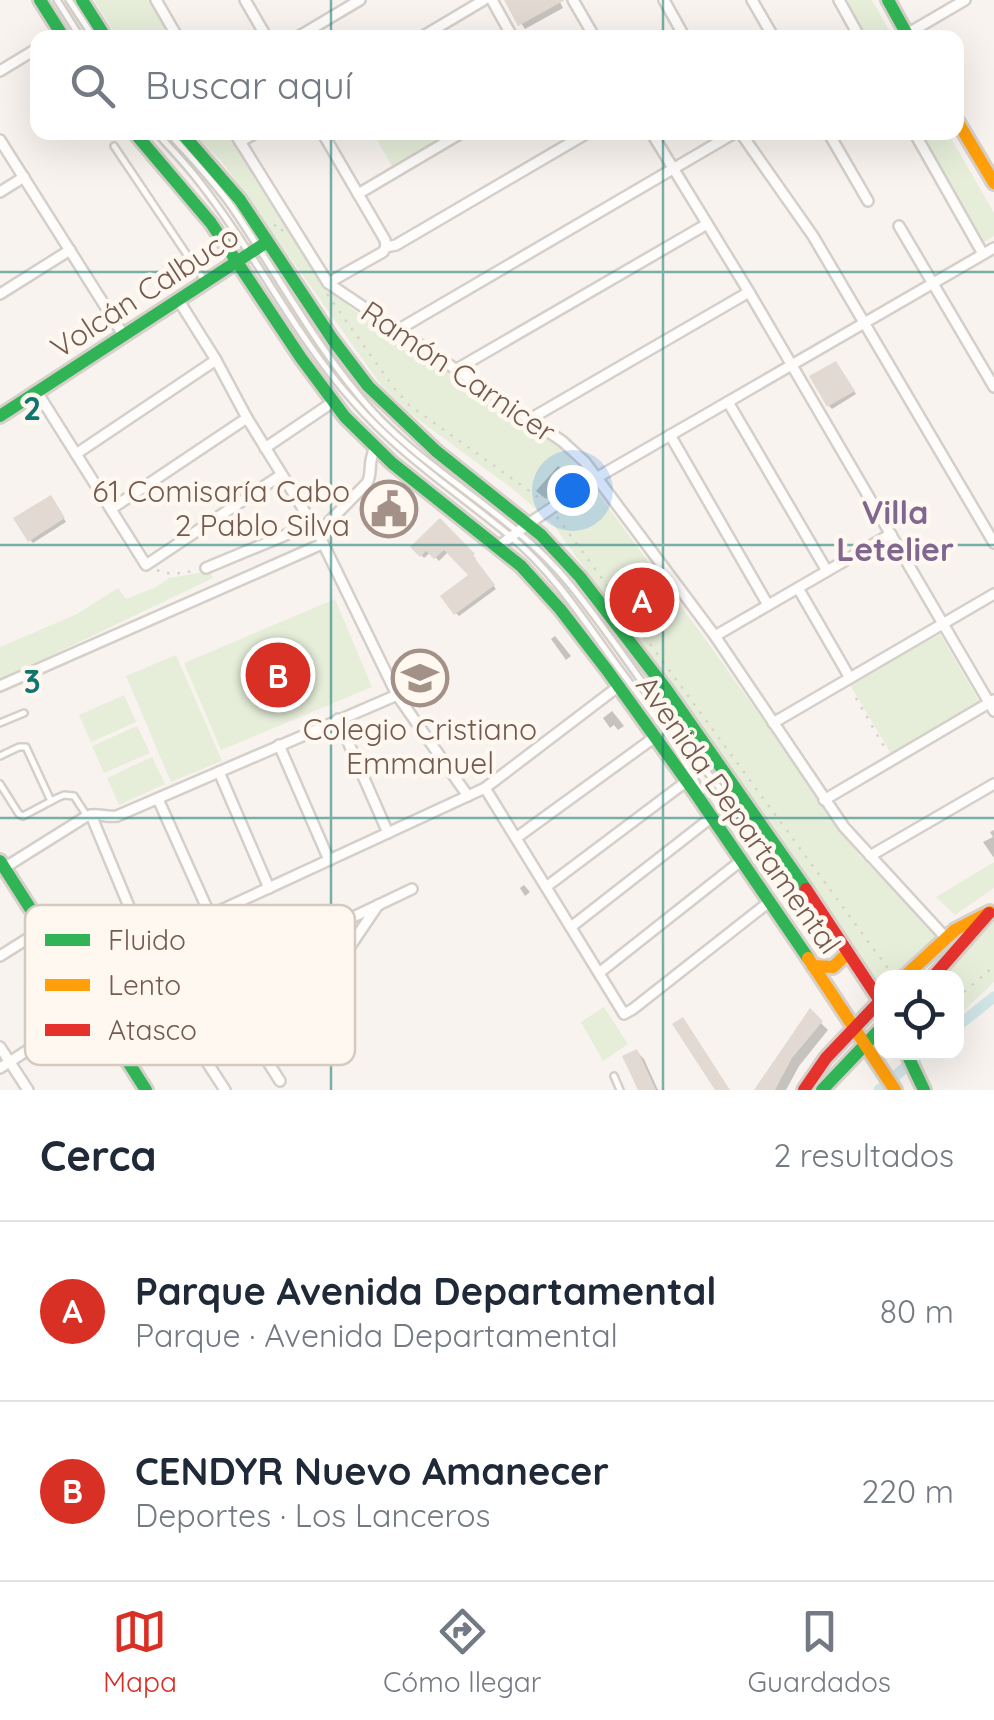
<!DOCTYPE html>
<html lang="es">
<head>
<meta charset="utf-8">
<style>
  :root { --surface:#fff; --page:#f6f6f7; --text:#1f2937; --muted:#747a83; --line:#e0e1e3; --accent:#d93025 }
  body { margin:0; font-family:Quicksand,sans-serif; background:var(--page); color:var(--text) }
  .controls { position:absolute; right:30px; bottom:30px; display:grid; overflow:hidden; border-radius:20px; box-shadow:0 10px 40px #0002 }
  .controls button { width:90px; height:90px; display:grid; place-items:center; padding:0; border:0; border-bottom:2px solid var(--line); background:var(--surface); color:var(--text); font:50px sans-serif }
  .you { position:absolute; left:572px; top:490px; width:35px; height:35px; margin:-25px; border:8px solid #fff; border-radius:50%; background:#1a73e8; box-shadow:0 0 0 15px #1a73e833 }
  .badge { display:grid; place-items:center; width:65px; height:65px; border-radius:50%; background:var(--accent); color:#fff; font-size:32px; font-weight:700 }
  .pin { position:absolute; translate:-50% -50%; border:5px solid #fff; box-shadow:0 2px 10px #0006 }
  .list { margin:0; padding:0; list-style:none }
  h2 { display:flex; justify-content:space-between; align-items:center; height:130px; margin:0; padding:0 40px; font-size:42px }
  h2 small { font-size:32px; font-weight:400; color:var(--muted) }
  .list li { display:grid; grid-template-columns:65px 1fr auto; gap:30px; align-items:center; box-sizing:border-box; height:180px; padding:0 40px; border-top:2px solid var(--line) }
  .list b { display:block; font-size:38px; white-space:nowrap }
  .list p { margin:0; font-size:32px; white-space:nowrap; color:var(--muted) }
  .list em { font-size:32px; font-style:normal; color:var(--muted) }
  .icon { flex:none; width:55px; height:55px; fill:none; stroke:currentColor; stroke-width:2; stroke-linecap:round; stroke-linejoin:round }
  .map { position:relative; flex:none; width:994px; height:1090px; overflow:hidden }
  .search { position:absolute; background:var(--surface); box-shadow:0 10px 40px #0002; left:30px; right:30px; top:30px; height:110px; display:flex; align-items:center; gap:25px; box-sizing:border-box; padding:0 35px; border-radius:20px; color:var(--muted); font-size:38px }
  .sheet { height:490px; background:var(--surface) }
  nav { display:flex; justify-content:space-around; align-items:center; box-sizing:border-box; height:140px; border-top:2px solid var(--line); background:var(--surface); font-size:28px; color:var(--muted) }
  nav a { display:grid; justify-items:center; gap:5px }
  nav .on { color:var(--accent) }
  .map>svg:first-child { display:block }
  .green { fill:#e6eeda }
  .shadow { fill:#0003 }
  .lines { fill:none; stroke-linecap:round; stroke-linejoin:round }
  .canal { stroke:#d1e6e7; stroke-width:11 }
  .building { fill:#e2d9d3 }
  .lane-casing { stroke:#d5cfc9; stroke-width:10 }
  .street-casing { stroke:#d5cfc9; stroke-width:14 }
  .fast-casing { stroke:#d7d0ca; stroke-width:18 }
  .slow-casing { stroke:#d7d0ca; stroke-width:18 }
  .jam-casing { stroke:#d7d0ca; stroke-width:18 }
  .path { stroke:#d8d1cd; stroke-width:2.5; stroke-dasharray:2.5 8; stroke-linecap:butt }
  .lane { stroke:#fefdfc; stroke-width:5 }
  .street { stroke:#fefdfc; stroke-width:9 }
  .fast { stroke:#30b455; stroke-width:12 }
  .slow { stroke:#ff9f0a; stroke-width:12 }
  .jam { stroke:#e5322d; stroke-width:12 }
  .grid { fill:none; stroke:#0f766e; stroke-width:2.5; stroke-opacity:0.55 }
  .labels { text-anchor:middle; stroke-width:9; stroke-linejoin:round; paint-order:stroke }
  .street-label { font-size:30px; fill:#755b4f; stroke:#fef8f1 }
  .poi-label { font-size:30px; fill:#755b4f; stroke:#fef8f1; text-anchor:end }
  .neighbourhood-label { font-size:32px; font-weight:bold; fill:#816790; stroke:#fef8f1 }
  .key { fill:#fef8f1; stroke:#d5c9c0; stroke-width:2.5 }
  .key-label { font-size:28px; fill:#755b4f }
  .grid-label { font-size:32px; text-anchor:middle; font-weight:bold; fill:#0f766e; stroke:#fef8f1; stroke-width:9; stroke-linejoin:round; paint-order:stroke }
</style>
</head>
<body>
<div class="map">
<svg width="994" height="1090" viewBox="0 0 994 1090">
  <rect width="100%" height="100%" fill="#f8f3ee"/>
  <g class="green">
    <path d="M94 0H152L175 37H117Z"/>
    <path d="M844 0H872L893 37H866Z"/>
    <path d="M193 133H234L240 142 239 149 306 257 349 307 563 449 594 488 711 647 860 856 938 935 892 977 882 978 881 988 763 817 552 523 514 490 412 415 381 385 222 162Z"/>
    <path d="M373 133H451L392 166Z"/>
    <path d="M920 133H948L994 213V236L983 243Z"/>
    <path d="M210 571 213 578 0 680V647L77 614 118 588 126 599 156 587 169 578Z"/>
    <path d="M335 599 372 687 221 750 184 663Z"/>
    <path d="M940 634 980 703 892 755 850 685Z"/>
    <path d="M176 655 222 761 171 782 126 676Z"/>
    <path d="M124 695 136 722 91 742 79 715Z"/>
    <path d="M137 726 150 753 104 773 92 746Z"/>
    <path d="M152 757 165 784 119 805 107 778Z"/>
    <path d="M994 862V888L955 915 936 897Z"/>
    <path d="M994 916V982L957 1017 956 978H943Z"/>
    <path d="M362 919 301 1010 269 962Z"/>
    <path d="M604 1007 628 1044 603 1061 581 1022Z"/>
  </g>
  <g class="shadow">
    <path d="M506 0H559L563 8 525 29Z"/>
    <path d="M839 367 856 394 832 409 829 406Z"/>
    <path d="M558 466 566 472 546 499 536 491Z"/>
    <path d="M53 501 66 522 33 543 30 540Z"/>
    <path d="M440 522 476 559 474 560 496 589 459 616 456 613 472 576 448 552 439 561 431 552 424 558 414 547Z"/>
    <path d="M555 636 571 656 566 660 551 639Z"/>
    <path d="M612 711 624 726 618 730 614 725 610 728 603 718Z"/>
    <path d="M994 830V858L983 842 993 837 990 832Z"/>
    <path d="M524 885 530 892 525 896 520 888Z"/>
    <path d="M810 1012 828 1030 799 1066 786 1090H757Z"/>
    <path d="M637 1052 644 1059 658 1090H641Z"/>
  </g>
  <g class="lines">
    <g class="canal">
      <path d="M956 1027 994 997"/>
      <path d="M879 1090 923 1052"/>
    </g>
  </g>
  <g class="building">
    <path d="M504 0H565L518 26Z"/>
    <path d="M836 361 855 391 827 407 809 376Z"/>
    <path d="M51 495 65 518 28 542 13 518Z"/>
    <path d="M440 518 475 554 473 556 495 585 454 615 440 596 468 575 444 550 434 559 426 551 420 557 410 547Z"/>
    <path d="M810 1008 823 1021 792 1058 775 1090H754Z"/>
    <path d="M683 1017 730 1090H715L672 1024Z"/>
    <path d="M637 1049 656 1090H638L622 1056Z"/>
  </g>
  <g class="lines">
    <g class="lane-casing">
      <g id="lane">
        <path d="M57 0 81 38"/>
        <path d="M69 0 94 38"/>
        <path d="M156 132C171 149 187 165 201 184 256 254 295 336 354 402 400 455 457 492 510 536 555 573 587 625 621 671 650 710 680 748 701 792"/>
        <path d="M168 132C190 157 213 180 232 207 279 276 318 352 374 413 433 476 513 515 568 582 637 666 689 762 766 841"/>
        <path d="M114 146 204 280"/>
        <path d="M0 723 24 713"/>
        <path d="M0 756 19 747H26L51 801"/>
        <path d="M0 784 19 814 23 816 57 798 64 795 74 796 87 816"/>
        <path d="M614 1076 620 1090"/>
      </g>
    </g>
    <g class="street-casing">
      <g id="street">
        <path d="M156 0 178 38"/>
        <path d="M245 0 267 38"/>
        <path d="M492 0 513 38"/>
        <path d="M573 0 595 38"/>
        <path d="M664 0 685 38"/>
        <path d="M752 0 774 38"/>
        <path d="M839 0 860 38"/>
        <path d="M296 38 360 0"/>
        <path d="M420 38 484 0"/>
        <path d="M900 38 965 0"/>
        <path d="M0 71 38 48"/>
        <path d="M234 132 328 283 562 441 585 462 715 636 844 827 946 938"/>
        <path d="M322 132 385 240 386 247"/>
        <path d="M651 132 749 292 994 711"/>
        <path d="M740 132 813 236 994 543"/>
        <path d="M828 132 868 201"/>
        <path d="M914 132 983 254"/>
        <path d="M0 140 124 336"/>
        <path d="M240 142 257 132"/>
        <path d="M0 192 24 177"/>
        <path d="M358 194 463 132"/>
        <path d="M899 226 994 387"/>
        <path d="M328 283 383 252 386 247 396 245 589 132"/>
        <path d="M0 294 70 250"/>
        <path d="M179 301 216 360 247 418 318 533 397 695 468 796"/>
        <path d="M396 331 736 132"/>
        <path d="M457 369 707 224"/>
        <path d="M37 392 146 565 281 475"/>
        <path d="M728 402 827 571"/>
        <path d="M530 419 749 292"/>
        <path d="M670 435 768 605"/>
        <path d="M265 448 333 402"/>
        <path d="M76 454 216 360"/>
        <path d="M111 509 247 418"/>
        <path d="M318 533 367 483C373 473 367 463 375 448"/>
        <path d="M499 546 528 524 598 477 994 248"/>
        <path d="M206 568 312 524"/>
        <path d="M798 588 850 678"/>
        <path d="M715 636 891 534"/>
        <path d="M0 686 322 544"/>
        <path d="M338 719 388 833"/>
        <path d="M773 723 994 594"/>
        <path d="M279 745 329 860"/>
        <path d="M219 772 269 888"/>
        <path d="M485 788 624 1014 633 1009 769 902"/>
        <path d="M158 799 210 915"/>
        <path d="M824 800 994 700"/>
        <path d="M91 815 145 945"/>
        <path d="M516 838 655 737"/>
        <path d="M870 856 994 784"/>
        <path d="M4 868 87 816C97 812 106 818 117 816L397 695"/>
        <path d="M546 887 687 781"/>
        <path d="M571 927 712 817"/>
        <path d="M0 956 43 929"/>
        <path d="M262 960 311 1034"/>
        <path d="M599 973 742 860"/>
        <path d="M74 978 485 788 619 686"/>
        <path d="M217 982 280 1081"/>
        <path d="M170 1005 225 1090"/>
        <path d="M301 1019 378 905"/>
        <path d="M115 1042 179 1000 412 889"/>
        <path d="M0 1047 28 1090"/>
        <path d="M0 1068 93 1008H116L174 1001"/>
      </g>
    </g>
    <g class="fast-casing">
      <g id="fast">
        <path d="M40 0 64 38"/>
        <path d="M82 0 106 38"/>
        <path d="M888 0 909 38"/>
        <path d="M134 132 211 223 301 358 345 417 392 463 521 566 560 609 607 670 696 794 808 958"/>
        <path d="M181 132 240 200 333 340 368 386 436 451 541 535 580 577 666 689 806 889"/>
        <path d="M0 416 267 242"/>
        <path d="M0 861 146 1090"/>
        <path d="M906 1052 924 1090"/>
        <path d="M822 1090 882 1027"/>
      </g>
    </g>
    <g class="slow-casing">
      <g id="slow">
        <path d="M956 119 994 183"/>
        <path d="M808 958 895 1090"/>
        <path d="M813 966 833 967 848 953"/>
        <path d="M903 978 955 930 990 912"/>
      </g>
    </g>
    <g class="jam-casing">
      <g id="jam">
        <path d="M806 889 882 1004"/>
        <path d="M932 978 989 913"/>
        <path d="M804 1090 826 1058 882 999"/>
      </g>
    </g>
    <g class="path">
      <path d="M274 226 278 224 285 234"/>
      <path d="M327 294 394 388 409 405 542 500"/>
      <path d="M557 517 892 974"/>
      <path d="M157 570C170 576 183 573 197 570"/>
      <path d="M856 698 886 750"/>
      <path d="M956 999 994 966"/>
    </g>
    <use href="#lane" class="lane"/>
    <use href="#street" class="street"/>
    <use href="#fast" class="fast"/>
    <use href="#slow" class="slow"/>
    <use href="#jam" class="jam"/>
  </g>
  <path class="grid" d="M331 0V38M663 0V38M331 132V1090M663 132V1090M0 272H994M0 545H994M0 818H994"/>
  <defs>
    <g id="civic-ring" transform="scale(2.875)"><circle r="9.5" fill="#fef8f1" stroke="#a39087" stroke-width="1.5"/><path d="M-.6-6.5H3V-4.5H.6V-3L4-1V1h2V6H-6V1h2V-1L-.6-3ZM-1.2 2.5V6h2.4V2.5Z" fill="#a39087"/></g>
    <g id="school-ring" transform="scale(2.875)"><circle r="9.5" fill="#fef8f1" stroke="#a39087" stroke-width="1.5"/><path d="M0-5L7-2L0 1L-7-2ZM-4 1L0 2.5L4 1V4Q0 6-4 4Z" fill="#a39087"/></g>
  </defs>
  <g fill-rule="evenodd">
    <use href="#civic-ring" x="389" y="509"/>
    <use href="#school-ring" x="420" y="678"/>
  </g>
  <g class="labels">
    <g class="street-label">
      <text transform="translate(145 292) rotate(-33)" y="10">Volcán Calbuco</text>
      <text transform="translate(458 372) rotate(34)" y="10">Ramón Carnicer</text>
      <text transform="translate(738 815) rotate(55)" y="10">Avenida Departamental</text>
    </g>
    <g class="poi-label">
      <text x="350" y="502">61 Comisaría Cabo<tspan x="350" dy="34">2 Pablo Silva</tspan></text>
      <text x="420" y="740" text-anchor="middle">Colegio Cristiano<tspan x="420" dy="34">Emmanuel</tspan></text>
    </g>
    <g class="neighbourhood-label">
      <text x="895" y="524">Villa<tspan x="895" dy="37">Letelier</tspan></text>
    </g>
  </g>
  <rect x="25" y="905" width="330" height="160" rx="15" class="key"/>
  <rect x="45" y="934" width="45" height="12" fill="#30b455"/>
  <rect x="45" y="979" width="45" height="12" fill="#ff9f0a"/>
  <rect x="45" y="1024" width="45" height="12" fill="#e5322d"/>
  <g class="key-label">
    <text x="108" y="950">Fluido</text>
    <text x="108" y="995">Lento</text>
    <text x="108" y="1040">Atasco</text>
  </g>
  <g class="grid-label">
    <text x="32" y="420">2</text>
    <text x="32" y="693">3</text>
  </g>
</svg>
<div class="controls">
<button><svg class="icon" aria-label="locate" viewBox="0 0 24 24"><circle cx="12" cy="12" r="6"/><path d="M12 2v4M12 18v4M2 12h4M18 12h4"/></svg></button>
</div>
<div class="you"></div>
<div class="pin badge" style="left:642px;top:600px">A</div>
<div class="pin badge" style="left:278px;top:675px">B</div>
<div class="search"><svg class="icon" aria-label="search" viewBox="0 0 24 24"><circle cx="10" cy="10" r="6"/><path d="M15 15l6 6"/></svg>Buscar aquí</div>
</div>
<section class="sheet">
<h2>Cerca<small>2 resultados</small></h2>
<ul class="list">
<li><span class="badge">A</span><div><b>Parque Avenida Departamental</b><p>Parque · Avenida Departamental</p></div><em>80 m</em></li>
<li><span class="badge">B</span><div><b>CENDYR Nuevo Amanecer</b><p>Deportes · Los Lanceros</p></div><em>220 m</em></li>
</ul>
</section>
<nav>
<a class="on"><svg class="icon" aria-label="map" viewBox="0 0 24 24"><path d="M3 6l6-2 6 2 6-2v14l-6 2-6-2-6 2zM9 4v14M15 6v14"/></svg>Mapa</a>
<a><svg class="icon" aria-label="directions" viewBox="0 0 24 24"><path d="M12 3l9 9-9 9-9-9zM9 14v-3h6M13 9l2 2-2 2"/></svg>Cómo llegar</a>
<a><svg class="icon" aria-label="saved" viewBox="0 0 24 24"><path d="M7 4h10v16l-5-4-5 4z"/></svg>Guardados</a>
</nav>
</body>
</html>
